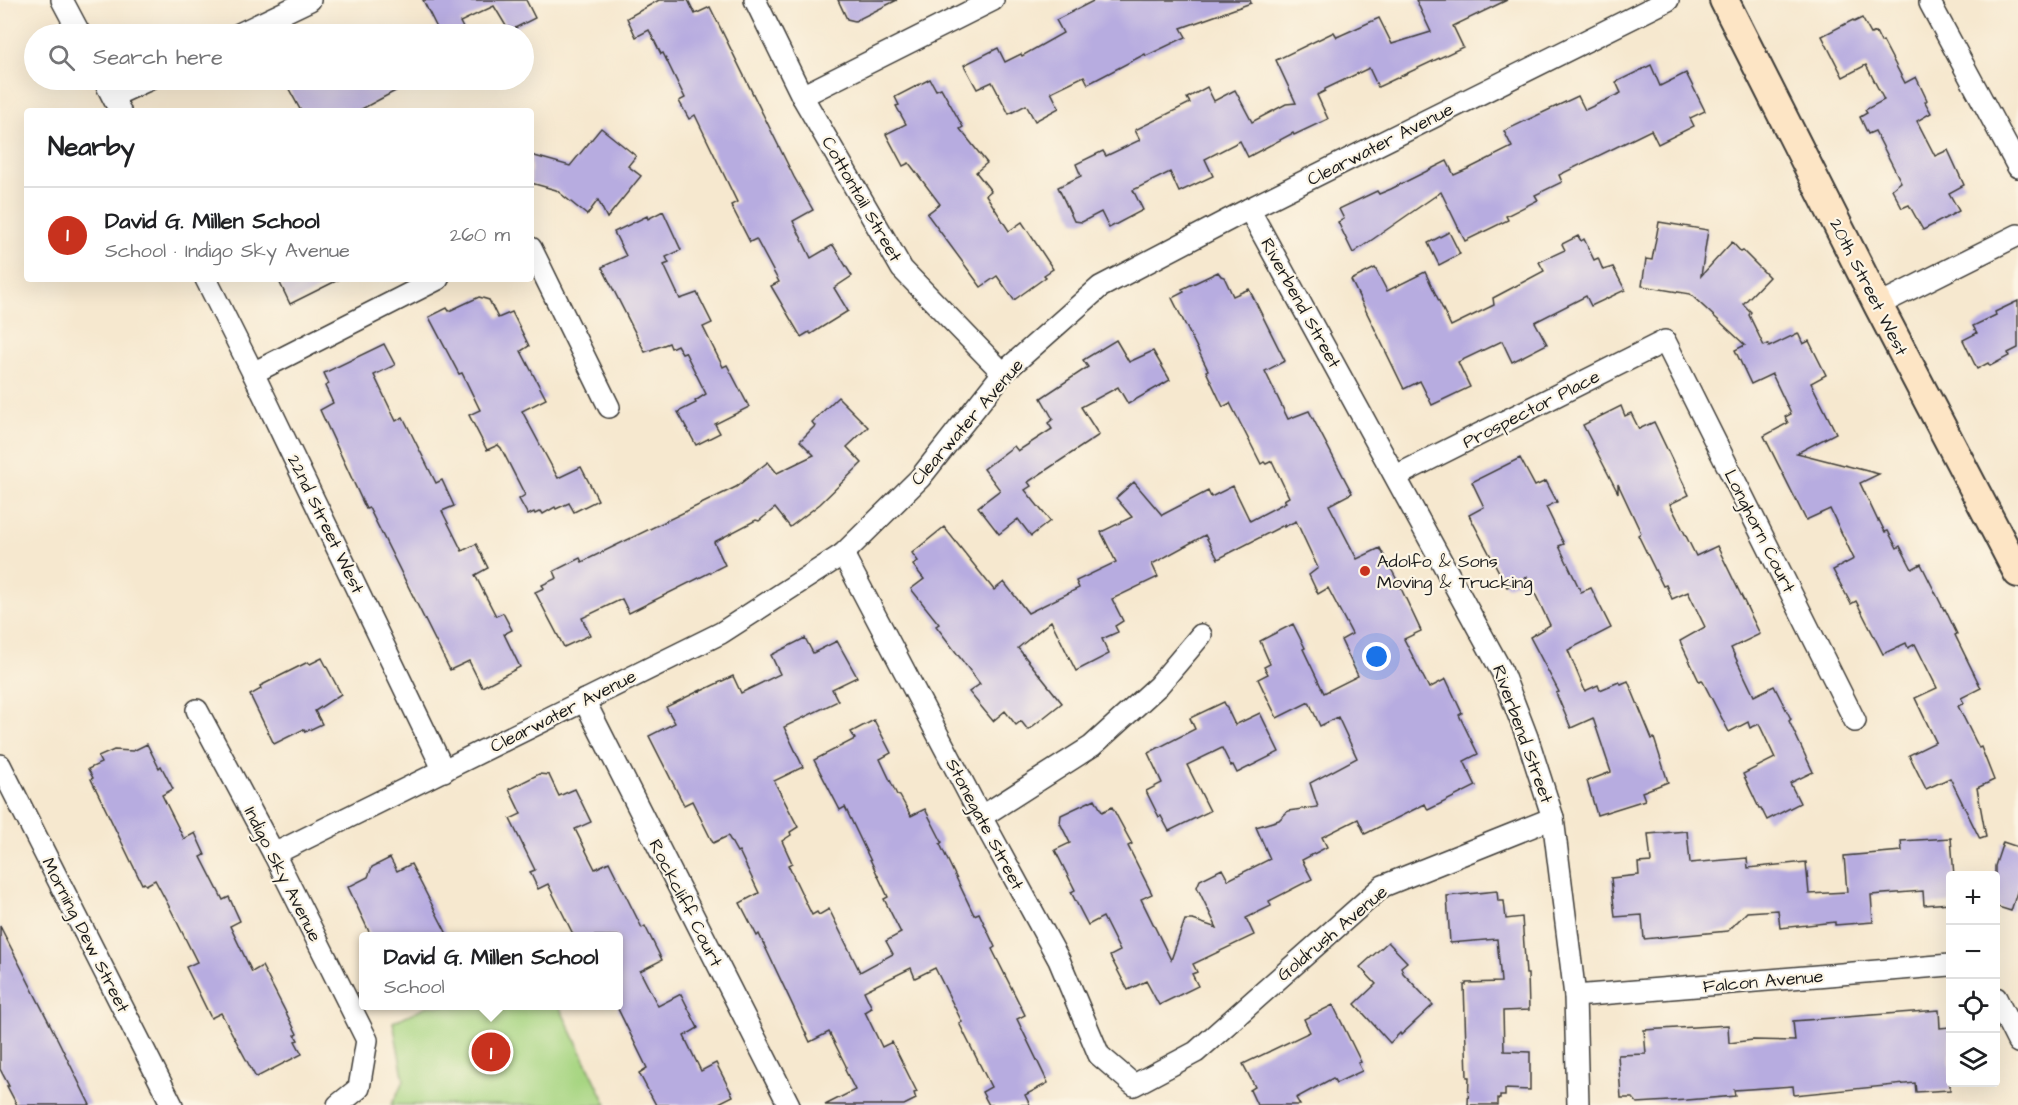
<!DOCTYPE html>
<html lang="en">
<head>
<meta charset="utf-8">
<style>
  :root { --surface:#fff; --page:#f6f6f6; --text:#202124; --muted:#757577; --line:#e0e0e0; --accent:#c8321e }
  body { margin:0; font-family:"Architects Daughter",sans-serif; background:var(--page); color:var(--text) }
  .controls { position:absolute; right:18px; bottom:18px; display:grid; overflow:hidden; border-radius:6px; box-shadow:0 6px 24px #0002 }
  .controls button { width:54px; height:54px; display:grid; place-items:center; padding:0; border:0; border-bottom:2px solid var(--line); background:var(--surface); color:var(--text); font:30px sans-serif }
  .you { position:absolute; left:1377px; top:657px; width:21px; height:21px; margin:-15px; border:4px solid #fff; border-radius:50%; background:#1a73e8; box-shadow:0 0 0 9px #1a73e833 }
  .badge { display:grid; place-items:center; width:39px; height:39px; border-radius:50%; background:var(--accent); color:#fff; font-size:20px; font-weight:700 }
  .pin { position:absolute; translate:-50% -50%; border:3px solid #fff; box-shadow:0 2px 6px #0006 }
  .popup { position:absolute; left:359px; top:932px; width:264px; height:78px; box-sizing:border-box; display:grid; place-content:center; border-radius:6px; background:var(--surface); filter:drop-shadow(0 2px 4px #0005); font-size:20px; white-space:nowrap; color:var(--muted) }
  .popup b { font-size:22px; color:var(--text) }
  .popup::after { content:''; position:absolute; left:50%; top:100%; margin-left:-12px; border:12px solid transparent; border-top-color:var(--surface) }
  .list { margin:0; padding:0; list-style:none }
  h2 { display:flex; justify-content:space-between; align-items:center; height:78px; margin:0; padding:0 24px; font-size:26px }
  h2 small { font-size:20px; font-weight:400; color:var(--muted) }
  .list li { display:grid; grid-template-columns:39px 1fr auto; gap:18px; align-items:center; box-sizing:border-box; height:96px; padding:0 24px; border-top:2px solid var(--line) }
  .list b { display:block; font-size:22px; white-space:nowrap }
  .list p { margin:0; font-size:20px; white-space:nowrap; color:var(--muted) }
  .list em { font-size:20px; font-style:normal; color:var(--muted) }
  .icon { flex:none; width:33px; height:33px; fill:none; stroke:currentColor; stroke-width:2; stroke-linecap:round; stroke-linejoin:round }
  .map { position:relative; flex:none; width:2018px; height:1105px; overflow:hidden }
  .search { position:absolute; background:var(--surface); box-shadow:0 6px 24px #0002; left:24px; top:24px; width:510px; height:66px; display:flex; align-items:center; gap:15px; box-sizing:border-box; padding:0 21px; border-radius:33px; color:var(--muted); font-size:22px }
  .panel { position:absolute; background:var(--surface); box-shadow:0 6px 24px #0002; left:24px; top:108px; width:510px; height:174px; border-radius:6px }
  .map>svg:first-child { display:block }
  .green { fill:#a7d582; stroke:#62784f; stroke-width:1.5 }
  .building { fill:#b7ace0 }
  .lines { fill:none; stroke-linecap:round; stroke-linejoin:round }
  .street-casing { stroke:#3d3b37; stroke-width:24 }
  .secondary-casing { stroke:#3d3b37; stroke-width:32 }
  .street { stroke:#fff; stroke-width:21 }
  .secondary { stroke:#fde5c5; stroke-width:28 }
  .poi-dot { fill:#c8321e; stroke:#fcf5e5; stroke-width:2 }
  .labels { text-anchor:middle; stroke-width:4.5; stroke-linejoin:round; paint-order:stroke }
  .street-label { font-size:18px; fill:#1c1c1c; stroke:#fcf5e5 }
  .poi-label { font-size:18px; fill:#1c1c1c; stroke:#fcf5e5; text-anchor:start }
</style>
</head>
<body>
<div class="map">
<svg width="2018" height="1105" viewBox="0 0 2018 1105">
  <rect width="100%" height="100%" fill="#fcf5e5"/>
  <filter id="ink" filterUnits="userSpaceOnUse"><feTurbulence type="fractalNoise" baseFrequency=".0167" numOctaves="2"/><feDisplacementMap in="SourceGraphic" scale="12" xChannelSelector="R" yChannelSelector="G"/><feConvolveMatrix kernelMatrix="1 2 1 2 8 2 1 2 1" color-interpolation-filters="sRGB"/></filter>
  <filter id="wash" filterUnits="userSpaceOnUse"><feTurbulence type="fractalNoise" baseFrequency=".008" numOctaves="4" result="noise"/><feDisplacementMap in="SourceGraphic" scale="24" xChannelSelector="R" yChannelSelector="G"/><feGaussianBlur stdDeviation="1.35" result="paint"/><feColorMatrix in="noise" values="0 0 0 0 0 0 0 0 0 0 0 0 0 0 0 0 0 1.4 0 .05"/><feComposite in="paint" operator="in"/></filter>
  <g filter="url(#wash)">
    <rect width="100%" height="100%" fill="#f6e8cf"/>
    <path class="green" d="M427 1006H559L607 1105H391L404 1081 393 1022Z"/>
    <g id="blocks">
      <g class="building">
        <path d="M423 0H526L535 18 509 31 494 6 460 22 466 34H440Z"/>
        <path d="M659 0H688L695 14 710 7 794 177 813 210 793 221 811 258 833 245 852 276 834 288 848 311 811 334 809 332 801 337 771 286 779 282 756 239 750 242 731 205 737 202 695 115 689 119 679 101 685 98 663 53 661 54 649 30 636 37 627 18Z"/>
        <path d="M838 0H897L855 21 847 19Z"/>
        <path d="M1095 0H1250L1251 3 1181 28 1186 37 1146 56 1145 54 1088 84 1084 76 1051 92 1059 108 1035 121 1026 105 1009 114 992 82 977 89 964 65 998 48 1005 62 1021 54 1022 56 1063 33 1056 20Z"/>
        <path d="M1416 0H1507L1453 26 1463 47 1378 87 1369 68 1325 89V91L1317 95 1328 119 1294 135 1293 133 1248 157 1240 141 1205 159 1213 176 1179 192 1170 172 1133 190 1143 210 1109 228 1101 212 1082 222 1074 221 1058 187 1081 176 1076 164 1103 151 1106 156 1140 140 1135 130 1190 103 1187 98 1207 87 1214 101 1235 90 1252 122 1286 104 1296 103 1276 60 1334 32 1337 37 1379 18 1392 44 1431 32Z"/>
        <path d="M1862 18 1871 34 1876 32 1881 42 1883 41 1905 83 1916 77 1927 100 1925 102 1931 113 1917 121 1935 156 1948 150 1964 185 1949 193 1959 211 1923 230 1909 205 1902 208 1892 189 1901 182 1875 131 1868 134 1860 117 1867 113 1865 110 1884 100 1866 65 1843 77 1822 36 1853 20 1854 22Z"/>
        <path d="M1651 65 1660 86 1686 73 1705 111 1690 118 1694 126 1658 144 1651 130 1559 175 1562 182 1535 195 1538 200 1506 216 1508 220 1465 241 1441 192 1353 253 1338 222 1344 219 1339 209 1377 191 1379 194 1391 189 1447 161 1454 175 1470 168 1512 147 1504 131 1578 96 1585 110 1621 93 1616 82Z"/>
        <path d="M930 79 936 90 941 88 963 127 960 129 987 163 976 172 991 191 986 195 1009 231 1022 222 1053 269 1044 275 1046 277 1014 300 997 276 981 287 927 214 940 204 909 163 903 166 886 134 906 124 896 106 899 105 895 97Z"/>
        <path d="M284 80H416L358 111H301Z"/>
        <path d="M601 128 636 156 628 166 641 176 607 218 598 200 587 215 556 190 531 183V155L570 166Z"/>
        <path d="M663 211 681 250 666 257 669 263 664 265 680 299 697 293 712 323 703 327 723 367 727 365 749 407 715 424 720 433 696 445 678 412 696 403 695 401 706 394 685 352 682 353 677 345 671 348 669 343 645 352 602 267 626 256 614 232 647 216 648 219Z"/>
        <path d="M1659 222 1708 230 1701 276 1732 242 1741 252 1743 251 1769 277 1743 304 1751 312 1749 315 1764 346 1768 344 1769 347 1798 333 1803 344 1809 341 1826 375 1811 383 1836 433 1797 453 1879 474 1860 483 1878 521 1879 520 1885 532 1888 531 1897 548 1900 546 1912 569 1921 564 1944 610 1945 609 1957 634 1955 635 1981 688 1961 698 1964 703 1958 706 1979 748 1981 747 1994 780 1977 788 1986 837 1980 839 1950 778 1926 789 1909 755 1936 742 1915 698 1937 688 1915 644 1908 648 1906 643 1883 654 1856 601 1851 604 1833 570 1854 559 1830 509 1806 520 1764 436 1788 423 1785 417 1791 414 1772 374 1751 384 1735 350 1745 345 1690 294 1642 286 1646 259 1652 260Z"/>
        <path d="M1449 232 1460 254 1439 265 1428 243Z"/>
        <path d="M1578 236 1581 241 1584 239 1594 260 1598 258 1603 270 1613 267 1625 290 1591 306 1586 296 1535 322 1547 344 1512 362 1502 341 1458 362 1470 387 1432 405 1420 381 1404 389 1351 280 1375 268 1387 291 1425 272 1451 326 1494 305 1493 298 1544 271 1539 262 1565 250 1562 244Z"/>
        <path d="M1218 272 1221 276 1224 277 1233 296 1249 289 1285 361 1265 371 1288 419 1309 411 1352 493 1329 505 1357 559 1380 548 1398 582 1421 631 1404 639 1429 688 1446 679 1462 713 1459 715 1478 754 1464 761 1476 786 1428 810 1425 804 1365 834 1358 819 1322 837 1327 847 1302 860 1312 879 1269 901 1271 906 1246 918 1254 935 1193 964 1197 972 1192 974 1198 986 1159 1005 1146 981 1128 990 1110 956 1120 951 1103 917 1088 925 1071 892 1075 890 1055 850 1070 843 1060 823 1061 815 1095 799 1102 812 1112 807 1132 844 1128 846 1152 894 1141 899 1171 960 1185 920H1193L1217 928 1197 887 1200 880 1222 869 1228 880 1270 859 1256 827 1279 820 1288 811 1318 807 1310 783 1357 758 1338 717 1320 726 1309 702 1277 718 1258 679 1268 674 1264 667 1270 664 1260 641 1293 624 1305 648 1303 649 1324 693 1358 676 1341 640 1352 634 1328 588 1318 594 1309 575 1318 568 1296 521 1284 527V525L1218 559 1205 535 1152 564 1158 577 1112 599 1123 621 1115 626 1118 632 1102 639 1109 654 1076 671 1051 621 1018 648 1062 703 1028 730 1021 721 1016 725 1005 711 993 721 969 692 980 684 936 626 939 624 911 589 924 579 913 565 918 561 912 553 944 527 994 590 1004 582 1028 613 1079 588 1076 581 1116 562 1101 532 1132 517 1116 498 1134 482 1162 515 1208 491 1211 497 1233 486 1250 521 1286 502 1284 500 1289 497 1272 461 1266 464 1264 462 1261 464 1230 403 1223 407 1206 371 1208 370 1172 298 1184 292 1182 289Z"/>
        <path d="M278 279H340L290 304Z"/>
        <path d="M479 297 489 300 498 318 512 312 529 346 521 351 546 399 522 411 558 478 581 467 598 500 574 512 569 503 556 509 555 507 543 514 541 511 535 514 534 512 528 515 519 499 525 495 501 448 498 445 487 450 469 415 480 410 462 373 459 374 429 317 447 308 449 311Z"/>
        <path d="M2018 301V348L2008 353 2009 356 1990 366 1988 363 1977 369 1963 340 1977 333 1973 326 1996 315 1995 312Z"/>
        <path d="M1116 340 1129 362 1153 351 1170 380 1128 404 1118 387 1081 407 1099 435 1028 482 1031 486 1025 490 1050 521 1031 536 1018 519 999 534 978 507 1000 490 984 469 1014 446 1018 451 1052 429 1048 423 1053 419 1041 398 1088 367 1083 360Z"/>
        <path d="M384 344 395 365 374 375 396 421 403 417 436 483 442 480 454 506 442 511 462 551 476 544 488 568 475 575 496 616 503 613 512 630 504 634 520 667 482 687 469 661 450 670 369 508 366 509 320 410 333 403 325 386 329 384 324 373Z"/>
        <path d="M838 397 868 427 847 447 862 463 820 504 790 527 775 508 759 521 756 520 714 542 725 565 629 613 622 599 582 618 590 635 564 647 535 592 544 588 542 585 557 578 554 571 580 558 582 562 736 487 768 462 777 473 814 455 800 441 815 426 812 422Z"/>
        <path d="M1621 406 1625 416 1631 413 1639 429 1654 422 1689 495 1670 504 1696 556 1717 546 1760 634 1731 648 1754 696 1774 686 1791 719 1789 721 1813 772 1790 783 1800 803 1767 820 1761 808H1759L1743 774 1775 758 1759 724 1750 728 1748 722 1729 732 1702 680 1699 681 1680 641 1705 627 1688 592 1672 599 1666 585 1663 586 1638 535 1641 533 1618 484V493L1583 425Z"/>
        <path d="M1520 458 1535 486 1546 481 1557 502 1546 507 1564 544 1559 546 1581 592 1591 588 1611 628 1568 650 1585 691 1598 685 1600 690 1619 682 1621 684 1628 681 1652 739 1654 738 1668 782 1642 792 1645 800 1597 815 1587 781 1611 772 1593 718 1571 728 1556 693 1559 692 1530 637 1550 625 1527 577 1507 587 1469 515 1484 507 1472 482Z"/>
        <path d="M805 638 813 653 837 641 857 677 832 689 838 701 784 727 803 767 774 781 798 827 790 832 791 835 782 841 792 863 788 865 812 915 817 912 819 915 829 909 860 972 893 954 886 941 901 933 884 899 888 897 845 807 840 810 814 760 855 739 851 732 874 720 891 753 880 759 897 795 900 796 911 816 925 809 942 842 940 844 974 915 979 913 995 947 992 949 1025 1015 1017 1019 1048 1083 1025 1095 1030 1105H989L982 1092 991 1087 959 1023 962 1022 935 968 915 978 911 968 864 991 872 1008 865 1012 882 1047 892 1042 917 1092 914 1093 916 1099 904 1105H825L855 1090 845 1070 846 1066 829 1032 810 1042 759 934 757 936 740 903 759 893 739 851 737 852 728 836 713 843 692 801 684 805 649 736 675 723 666 707 701 690V691L733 676 741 693 780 674 771 655Z"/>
        <path d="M322 658 341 694 315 711 322 724 305 732 304 729 274 744 250 695 261 689 260 686 308 662 310 664Z"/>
        <path d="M1224 702 1235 725 1260 713 1279 752 1237 773 1233 765 1231 766 1222 748 1187 765 1210 811 1169 831 1161 816 1159 817 1146 791 1162 783 1148 753 1195 729 1190 718Z"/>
        <path d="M147 744 159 768 161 766 173 789 162 795 184 839 195 833 205 855 201 857 223 900 229 897 240 921 230 926 252 972 262 966 297 1034 295 1035 298 1040 295 1041 302 1054 257 1077 255 1076 221 1013 211 1018 186 967 197 962 171 910 155 880 146 885 144 883 142 884 91 779 93 778 88 769 101 763 98 757 114 750 133 751Z"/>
        <path d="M539 774 549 775 559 796 575 789 591 822 575 829 595 869 609 862 642 928 645 926 662 960 640 971 658 1006 681 994 698 1028 684 1036 701 1071 716 1063 733 1096 715 1105H656L639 1073 647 1068 618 1009V936H574L548 884 538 889 530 872 535 870 510 819 521 814 509 789Z"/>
        <path d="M1687 831 1690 863 1747 858 1748 868 1806 862 1809 894 1847 892 1844 856 1902 851 1901 841 1951 838 1954 876H1950V903L1924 905 1923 891 1871 895 1873 922 1835 925V922L1780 928 1778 910 1747 912 1728 931 1644 939 1642 915 1615 917 1611 878 1639 875 1638 863 1651 862 1648 834Z"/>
        <path d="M2003 842 2018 847V889L2011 911 1995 906V866Z"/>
        <path d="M390 858 397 871 411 864 448 936H371L348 887 368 877 372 867Z"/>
        <path d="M1497 891 1498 901H1504L1506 919 1522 917 1526 974H1528L1529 1010 1503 1011 1504 1051 1530 1052V1090L1505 1089V1096H1500V1098H1498V1105H1468L1469 1077H1467L1464 985H1466V983L1501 982 1497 939 1450 943 1447 896Z"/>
        <path d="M0 926 58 1040 90 1105H17L7 1086H9L0 1069Z"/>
        <path d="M1388 942 1407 962 1401 967 1403 973 1433 1005 1401 1035 1400 1033 1390 1043 1355 1004 1376 984 1360 967Z"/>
        <path d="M1333 1005 1361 1062 1358 1063 1362 1071 1336 1083 1333 1078 1296 1098 1300 1105H1257L1250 1090 1255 1087 1243 1064 1310 1032 1304 1019Z"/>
        <path d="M1939 1010 1940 1028 1950 1027V1090L1916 1092 1915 1083 1794 1095 1793 1086 1734 1090 1735 1096 1687 1100 1637 1103 1633 1098H1621L1618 1055 1646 1054 1644 1030 1728 1025 1729 1043 1753 1040 1795 1041 1793 1021Z"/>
      </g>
    </g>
  </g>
  <g filter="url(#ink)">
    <use href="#blocks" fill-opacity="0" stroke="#3d3b37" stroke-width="1.5"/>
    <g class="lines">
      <g class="street-casing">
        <g id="street">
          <path d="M62 0 80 34"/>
          <path d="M755 0 802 96 902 269 1003 373"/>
          <path d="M1930 3 2018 167"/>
          <path d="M239 34 310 0"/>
          <path d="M104 80 120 111"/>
          <path d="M113 96 148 80"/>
          <path d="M802 96 993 0"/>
          <path d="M1249 209 1502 672 1527 737 1553 818 1575 996 1578 1105"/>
          <path d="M531 248 609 407"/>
          <path d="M206 279 253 373 444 771"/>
          <path d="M1878 305 2018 235"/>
          <path d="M253 373 438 279"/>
          <path d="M1396 476 1665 341 1855 721"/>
          <path d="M843 554 981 817 1059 960 1099 1055 1134 1085 1196 1052 1383 886 1553 818"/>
          <path d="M584 700 789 1105"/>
          <path d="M197 710 274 854 367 1040 359 1088 338 1105"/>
          <path d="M0 765 172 1105"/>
          <path d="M981 817 1092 746 1158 686 1201 635"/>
          <path d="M274 854 721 633 843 554 920 478 1003 373 1100 287 1249 209 1668 0"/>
          <path d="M1575 996 1950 965"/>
          <path d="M1996 998 2018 1042"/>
        </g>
      </g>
      <g class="secondary-casing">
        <path id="secondary" d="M1724 0 1878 305 2018 573"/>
      </g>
      <use href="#street" class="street"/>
      <use href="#secondary" class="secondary"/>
    </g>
  </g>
  <circle class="poi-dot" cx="1365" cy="571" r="6"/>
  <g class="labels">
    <g class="street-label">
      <text transform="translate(1380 144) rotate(-27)" y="6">Clearwater Avenue</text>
      <text transform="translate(862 199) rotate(60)" y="6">Cottontail Street</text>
      <text transform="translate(1869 287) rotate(63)" y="6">20th Street West</text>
      <text transform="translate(1301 303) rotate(61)" y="6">Riverbend Street</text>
      <text transform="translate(1531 409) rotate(-27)" y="6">Prospector Place</text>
      <text transform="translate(967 422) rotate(-49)" y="6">Clearwater Avenue</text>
      <text transform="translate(326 524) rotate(64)" y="6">22nd Street West</text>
      <text transform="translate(1760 531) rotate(63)" y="6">Longhorn Court</text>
      <text transform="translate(563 711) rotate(-27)" y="6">Clearwater Avenue</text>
      <text transform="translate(1523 734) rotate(70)" y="6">Riverbend Street</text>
      <text transform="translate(985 824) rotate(62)" y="6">Stonegate Street</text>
      <text transform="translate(283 874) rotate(63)" y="6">Indigo Sky Avenue</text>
      <text transform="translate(686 903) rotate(63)" y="6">Rockcliff Court</text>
      <text transform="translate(1332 933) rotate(-40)" y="6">Goldrush Avenue</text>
      <text transform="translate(86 935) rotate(63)" y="6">Morning Dew Street</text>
      <text transform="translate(1763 981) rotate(-5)" y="6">Falcon Avenue</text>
    </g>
    <g class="poi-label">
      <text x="1377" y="567">Adolfo &amp; Sons<tspan x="1377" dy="21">Moving &amp; Trucking</tspan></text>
    </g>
  </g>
</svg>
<div class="controls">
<button>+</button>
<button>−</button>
<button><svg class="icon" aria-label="locate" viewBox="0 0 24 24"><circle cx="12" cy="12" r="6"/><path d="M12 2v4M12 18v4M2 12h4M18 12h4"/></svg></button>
<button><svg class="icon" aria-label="layers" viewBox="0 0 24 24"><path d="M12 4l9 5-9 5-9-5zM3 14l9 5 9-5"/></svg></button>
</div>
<div class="you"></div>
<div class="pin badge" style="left:491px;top:1052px">1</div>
<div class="popup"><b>David G. Millen School</b>School</div>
<div class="search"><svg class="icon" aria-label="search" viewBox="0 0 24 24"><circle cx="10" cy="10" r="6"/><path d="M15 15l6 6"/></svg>Search here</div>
<section class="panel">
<h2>Nearby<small></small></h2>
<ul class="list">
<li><span class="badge">1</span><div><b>David G. Millen School</b><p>School · Indigo Sky Avenue</p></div><em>260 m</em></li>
</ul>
</section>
</div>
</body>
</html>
